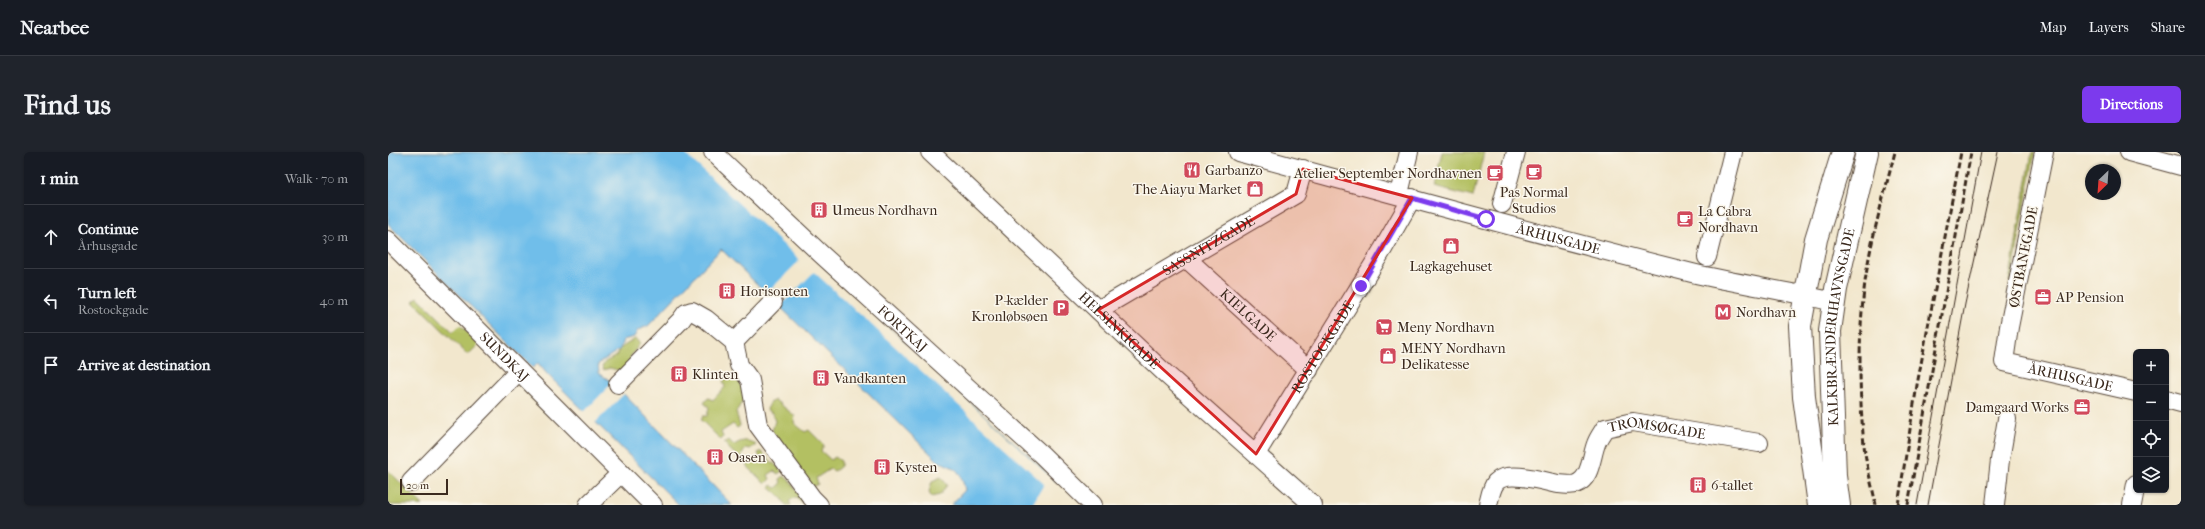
<!DOCTYPE html>
<html lang="en">
<head>
<meta charset="utf-8">
<style>
  :root { --surface:#171b24; --page:#20242c; --text:#f1f3f6; --muted:#9ea1a6; --line:#363941; --accent:#7c3aed }
  body { margin:0; font-family:"IM FELL French Canon",serif; background:var(--page); color:var(--text) }
  .controls { position:absolute; right:12px; bottom:12px; display:grid; overflow:hidden; border-radius:6px; box-shadow:0 1px 3px #0004 }
  .controls button { width:36px; height:36px; display:grid; place-items:center; padding:0; border:0; border-bottom:1px solid var(--line); background:var(--surface); color:var(--text); font:20px sans-serif }
  .compass { position:absolute; left:1697px; top:12px; width:36px; height:36px; border-radius:50%; background:var(--surface); box-shadow:0 1px 3px #0004; rotate:205deg }
  .scale { position:absolute; left:12px; bottom:10px; width:48px; box-sizing:border-box; padding-left:4px; border:2px solid #3b2a1e; border-top:0; font-size:11px; line-height:14px; white-space:nowrap; color:#3b2a1e; -webkit-text-stroke:3px #fbf7ec; paint-order:stroke }
  .stop { position:absolute; width:12px; height:12px; margin:-9px; border:3px solid #7c3aed; border-radius:50%; background:#fff }
  .stop.end { background:#7c3aed; border-color:#fff; box-shadow:0 1px 4px #0008 }
  .list { margin:0; padding:0; list-style:none }
  h2 { display:flex; justify-content:space-between; align-items:center; height:52px; margin:0; padding:0 16px; font-size:17px }
  h2 small { font-size:13px; font-weight:400; color:var(--muted) }
  .list li { display:grid; grid-template-columns:26px 1fr auto; gap:12px; align-items:center; box-sizing:border-box; height:64px; padding:0 16px; border-top:1px solid var(--line) }
  .list b { display:block; font-size:15px; white-space:nowrap }
  .list p { margin:0; font-size:13px; white-space:nowrap; color:var(--muted) }
  .list em { font-size:13px; font-style:normal; color:var(--muted) }
  .icon { flex:none; width:22px; height:22px; fill:none; stroke:currentColor; stroke-width:2; stroke-linecap:round; stroke-linejoin:round }
  .map { position:relative; flex:none; width:1793px; height:353px; overflow:hidden; border-radius:6px }
  header { display:flex; align-items:center; gap:24px; box-sizing:border-box; height:56px; padding:0 20px; background:var(--surface); border-bottom:1px solid var(--line) }
  header strong { font-size:19px }
  nav { display:flex; gap:22px; margin-inline-start:auto; font-size:14px }
  .intro { display:flex; align-items:center; justify-content:space-between; box-sizing:border-box; height:96px; padding:0 24px }
  h1 { margin:0; font-size:28px }
  .button { padding:10px 18px; border-radius:6px; background:var(--accent); color:#fff; font-size:14px; font-weight:700 }
  main { display:flex; gap:24px; padding:0 24px }
  aside { flex:1; background:var(--surface); border-radius:6px; box-shadow:0 1px 3px #0004 }
  .map>svg:first-child { display:block }
  .green { fill:#b3c062; stroke:#777540 }
  .water { fill:#70beea; stroke:#567484 }
  .pier { fill:#f2e7cd }
  .lines { fill:none; stroke-linecap:round; stroke-linejoin:round }
  .street-casing { stroke:#564638; stroke-width:20 }
  .primary-casing { stroke:#564638; stroke-width:24 }
  .street { stroke:#fff; stroke-width:18 }
  .primary { stroke:#fff; stroke-width:22 }
  .tram { stroke:#3b2a1e; stroke-width:1 }
  .rail { stroke:#3b2a1e; stroke-width:3; stroke-dasharray:6 3; stroke-linecap:butt }
  .route { stroke:#7c3aed; stroke-width:5 }
  .marked { fill:#d62828; fill-opacity:0.2; stroke:#d62828; stroke-width:3; stroke-linejoin:round }
  .labels { text-anchor:middle; stroke-width:3; stroke-linejoin:round; paint-order:stroke }
  .poi-label { font-size:14px; fill:#3b2a1e; stroke:#fbf7ec; text-anchor:start }
  .street-label { font-size:14px; fill:#3b2a1e; stroke:#fbf7ec }
</style>
</head>
<body>
<header>
<strong>Nearbee</strong>
<nav><a>Map</a><a>Layers</a><a>Share</a></nav>
</header>
<div class="intro"><h1>Find us</h1><a class="button">Directions</a></div>
<main>
<aside>
<h2>1 min<small>Walk · 70 m</small></h2>
<ul class="list">
<li><svg class="icon" aria-label="ahead" viewBox="0 0 24 24"><path d="M12 20V5M6 11l6-6 6 6"/></svg><div><b>Continue</b><p>Århusgade</p></div><em>30 m</em></li>
<li><svg class="icon" aria-label="left" viewBox="0 0 24 24"><path d="M17 20v-9H6M10 6l-5 5 5 5"/></svg><div><b>Turn left</b><p>Rostockgade</p></div><em>40 m</em></li>
<li><svg class="icon" aria-label="arrive" viewBox="0 0 24 24"><path d="M6 21V4h12l-3 4 3 4H6"/></svg><div><b>Arrive at destination</b></div></li>
</ul>
</aside>
<div class="map">
<svg width="1793" height="353" viewBox="0 0 1793 353">
  <rect width="100%" height="100%" fill="#fbf7ec"/>
  <filter id="ink" filterUnits="userSpaceOnUse"><feTurbulence type="fractalNoise" baseFrequency=".025" numOctaves="2"/><feDisplacementMap in="SourceGraphic" scale="8" xChannelSelector="R" yChannelSelector="G"/><feConvolveMatrix kernelMatrix="1 2 1 2 8 2 1 2 1" color-interpolation-filters="sRGB"/></filter>
  <filter id="wash" filterUnits="userSpaceOnUse"><feTurbulence type="fractalNoise" baseFrequency=".012" numOctaves="4" result="noise"/><feDisplacementMap in="SourceGraphic" scale="16" xChannelSelector="R" yChannelSelector="G"/><feGaussianBlur stdDeviation="0.9" result="paint"/><feColorMatrix in="noise" values="0 0 0 0 0 0 0 0 0 0 0 0 0 0 0 0 0 1.4 0 .05"/><feComposite in="paint" operator="in"/></filter>
  <g filter="url(#wash)">
    <rect width="100%" height="100%" fill="#f2e7cd"/>
    <g class="green">
      <path d="M1054 0H1096L1085 45 1046 35Z"/>
      <path d="M1644 0H1647L1623 130H1621Z"/>
      <path d="M30 145 65 180 72 173 91 192 80 203 25 149Z"/>
      <path d="M247 187 252 191 242 206 245 213 233 219 222 216 215 218 214 215 217 210 230 203 231 197Z"/>
      <path d="M344 223C353 231 358 240 359 252L354 250 348 260 352 274 349 276 345 272 333 280 335 285 333 288 313 268 315 264H319L321 255 316 251 320 246 325 248 337 235 335 229Z"/>
      <path d="M387 248 407 264 406 271 417 280 421 278 436 293 433 299 443 308 447 305 453 309V314L447 319 442 317 428 326 430 332 424 335 384 279 387 269 385 262 379 258 381 251Z"/>
      <path d="M341 288 346 293C354 288 360 287 368 293L362 297 358 296 353 304 357 307 355 311 336 291Z"/>
      <path d="M372 299 394 319 390 322 386 319 380 323 382 327 377 332 359 314 362 308 367 309 372 305 370 301Z"/>
      <path d="M0 318 35 353H0Z"/>
      <path d="M396 324 402 329 415 348 412 349 408 345 401 349 403 353H398L393 345 382 336 384 333 388 336 393 332 392 327Z"/>
      <path d="M553 325 559 333 552 343 543 345 541 340 544 329Z"/>
    </g>
    <path class="water" d="M0 0H310L668 329 653 353H563L577 338C572 317 569 317 550 309L333 97 260 174 250 178 246 185 235 188 232 197 210 212 211 221 225 231 344 353H291L159 222 150 211 145 216 0 72Z"/>
    <g class="pier">
      <path d="M295 0H311L669 331 658 350H664L668 353H644L656 332 426 120 390 156 377 143 412 108Z"/>
      <path d="M226 229 237 241 206 272 195 261Z"/>
    </g>
  </g>
  <g filter="url(#ink)">
    <g class="lines">
      <g class="street-casing">
        <g id="street">
          <path id="s1" d="M325 0 433 102 654 303 705 353"/>
          <path id="s2" d="M542 0 779 223 925 353"/>
          <path id="s3" d="M850 0C1001 41 1152 83 1304 121 1351 132 1399 139 1446 150"/>
          <path id="s4" d="M1656 0 1621 175 1616 210 1748 240"/>
          <path d="M1741 0 1793 14"/>
          <path d="M1011 42 1021 0"/>
          <path d="M1114 52 1128 0"/>
          <path id="s5" d="M0 88 265 353"/>
          <path d="M1319 105 1345 0"/>
          <path id="s6" d="M799 107 921 218"/>
          <path id="s7" d="M710 158 908 42 915 17"/>
          <path d="M346 190 385 150"/>
          <path d="M230 232 293 168 298 161 304 159 318 167 346 190 351 213 362 228 370 273 424 346 431 353"/>
          <path d="M1778 247 1793 251"/>
          <path id="s8" d="M868 302 995 97 1024 46"/>
          <path d="M23 330 131 219"/>
          <path d="M200 353 233 321"/>
          <path id="s9" d="M1100 353C1102 345 1103 336 1108 330 1119 318 1155 329 1170 332 1176 332 1183 334 1188 332 1203 326 1203 305 1208 292 1210 286 1214 281 1217 276L1245 270 1371 291"/>
          <path d="M1607 353 1612 308 1619 267"/>
          <path d="M1744 353 1748 332"/>
        </g>
      </g>
      <g class="primary-casing">
        <g id="primary">
          <path d="M1431 353 1416 245 1412 174 1428 87 1455 0"/>
          <path id="s10" d="M1451 353 1447 324 1442 179 1448 137 1479 0"/>
        </g>
      </g>
      <use href="#street" class="street"/>
      <use href="#primary" class="primary"/>
      <g class="tram">
        <path d="M1529 353 1593 0"/>
        <path d="M1540 353 1577 152 1610 0"/>
      </g>
      <g class="rail">
        <path d="M1488 353C1484 333 1478 313 1476 293 1471 240 1470 184 1477 130 1483 86 1496 43 1507 0"/>
        <path d="M1510 353 1529 233 1573 0"/>
        <path d="M1520 353 1583 0"/>
      </g>
    </g>
  </g>
  <g class="lines" filter="url(#ink)">
    <path class="route" d="M973 134 1024 46 1098 67"/>
  </g>
  <path class="marked" d="M915 17 1024 46 868 302 710 158 908 42Z"/>
  <defs>
    <g id="restaurant-square" transform="scale(0.9)"><rect x="-9" y="-9" width="18" height="18" rx="4" fill="#d1495b" stroke="#fbf7ec"/><path d="M-5-6h1v4h1v-4h1v4h1v-4h1v5L-1.5 .5V6h-2V.5L-5-1ZM5-6V6H3V1.5H1.5Q1.5-4 5-6Z" fill="#fff"/></g>
    <g id="cafe-square" transform="scale(0.9)"><rect x="-9" y="-9" width="18" height="18" rx="4" fill="#d1495b" stroke="#fbf7ec"/><path d="M-5.5-4.5H6V0H3Q3 3.5 0 3.5H-2.5Q-5.5 3.5-5.5 0ZM3-3.2v2h1.7v-2ZM-6 4.5H4V6H-6Z" fill="#fff"/></g>
    <g id="shop-square" transform="scale(0.9)"><rect x="-9" y="-9" width="18" height="18" rx="4" fill="#d1495b" stroke="#fbf7ec"/><path d="M-5-2.5h2.3a2.7 3.5 0 0 1 5.4 0H5L5.5 6h-11ZM-1.5-2.5h3a1.5 2.3 0 0 0-3 0Z" fill="#fff"/></g>
    <g id="building-square" transform="scale(0.9)"><rect x="-9" y="-9" width="18" height="18" rx="4" fill="#d1495b" stroke="#fbf7ec"/><path d="M-4-6H4V6H1V3H-1V6H-4ZM-2.5-4.3h1.7v1.8h-1.7ZM.8-4.3h1.7v1.8H.8ZM-2.5-1h1.7V.8h-1.7ZM.8-1h1.7V.8H.8Z" fill="#fff"/></g>
    <g id="office-square" transform="scale(0.9)"><rect x="-9" y="-9" width="18" height="18" rx="4" fill="#d1495b" stroke="#fbf7ec"/><path d="M-6-3h4V-5.5h4V-3h4V5H-6ZM-1-4.5V-3h2v-1.5ZM-6 0V1H6V0Z" fill="#fff"/></g>
    <g id="parking-square" transform="scale(0.9)"><rect x="-9" y="-9" width="18" height="18" rx="4" fill="#d1495b" stroke="#fbf7ec"/><path d="M-3.5-5.5H1a3.5 3.5 0 0 1 0 7H-1V5.5H-3.5ZM-1-3.4V-.6H.8a1.4 1.4 0 0 0 0-2.8Z" fill="#fff"/></g>
    <g id="metro-square" transform="scale(0.9)"><rect x="-9" y="-9" width="18" height="18" rx="4" fill="#d1495b" stroke="#fbf7ec"/><path d="M-5.5 5V-5H-3L0 0L3-5H5.5V5H3V-.5L0 4L-3-.5V5Z" fill="#fff"/></g>
    <g id="supermarket-square" transform="scale(0.9)"><rect x="-9" y="-9" width="18" height="18" rx="4" fill="#d1495b" stroke="#fbf7ec"/><path d="M-6-5.5h2.5l.6 2H6L4.5 2H-2.5L-4.4-4H-6ZM-1.5 3.2a1.3 1.3 0 1 0 .1 0ZM3 3.2a1.3 1.3 0 1 0 .1 0Z" fill="#fff"/></g>
  </defs>
  <g fill-rule="evenodd">
    <use href="#restaurant-square" x="804" y="18"/>
    <use href="#cafe-square" x="1146" y="20"/>
    <use href="#cafe-square" x="1107" y="21"/>
    <use href="#shop-square" x="867" y="37"/>
    <use href="#building-square" x="431" y="58"/>
    <use href="#cafe-square" x="1297" y="67"/>
    <use href="#shop-square" x="1063" y="94"/>
    <use href="#building-square" x="339" y="139"/>
    <use href="#office-square" x="1655" y="145"/>
    <use href="#parking-square" x="673" y="156"/>
    <use href="#metro-square" x="1335" y="160"/>
    <use href="#supermarket-square" x="996" y="175"/>
    <use href="#shop-square" x="1000" y="204"/>
    <use href="#building-square" x="291" y="222"/>
    <use href="#building-square" x="433" y="226"/>
    <use href="#office-square" x="1694" y="255"/>
    <use href="#building-square" x="327" y="305"/>
    <use href="#building-square" x="494" y="315"/>
    <use href="#building-square" x="1310" y="333"/>
  </g>
  <g class="labels">
    <g class="poi-label">
      <text x="817" y="23">Garbanzo</text>
      <text x="1094" y="26" text-anchor="end">Atelier September Nordhavnen</text>
      <text x="854" y="42" text-anchor="end">The Aiayu Market</text>
      <text x="1146" y="45" text-anchor="middle">Pas Normal<tspan x="1146" dy="16">Studios</tspan></text>
      <text x="444" y="63">Umeus Nordhavn</text>
      <text x="1310" y="64">La Cabra<tspan x="1310" dy="16">Nordhavn</tspan></text>
      <text x="1063" y="119" text-anchor="middle">Lagkagehuset</text>
      <text x="352" y="144">Horisonten</text>
      <text x="1668" y="150">AP Pension</text>
      <text x="660" y="153" text-anchor="end">P-kælder<tspan x="660" dy="16">Kronløbsøen</tspan></text>
      <text x="1348" y="165">Nordhavn</text>
      <text x="1009" y="180">Meny Nordhavn</text>
      <text x="1013" y="201">MENY Nordhavn<tspan x="1013" dy="16">Delikatesse</tspan></text>
      <text x="304" y="227">Klinten</text>
      <text x="446" y="231">Vandkanten</text>
      <text x="1681" y="260" text-anchor="end">Damgaard Works</text>
      <text x="340" y="310">Oasen</text>
      <text x="507" y="320">Kysten</text>
      <text x="1323" y="338">6-tallet</text>
    </g>
    <g class="street-label">
      <text dy="5" stroke="none"><textPath href="#s3" startOffset="332">ÅRHUSGADE</textPath></text>
      <text dy="5" stroke="none"><textPath href="#s7" startOffset="128">SASSNITZGADE</textPath></text>
      <text transform="translate(1635 105) rotate(-79)" y="5">ØSTBANEGADE</text>
      <text dy="5" stroke="none"><textPath href="#s6" startOffset="83">KIELGADE</textPath></text>
      <text dy="5" stroke="none"><textPath href="#s1" startOffset="259">FORTKAJ</textPath></text>
      <text dy="5" stroke="none"><textPath href="#s10" startOffset="179">KALKBRÆNDERIHAVNSGADE</textPath></text>
      <text dy="5" stroke="none"><textPath href="#s2" startOffset="260">HELSINKIGADE</textPath></text>
      <text dy="5" stroke="none"><textPath href="#s8" startOffset="126">ROSTOCKGADE</textPath></text>
      <text dy="5" stroke="none"><textPath href="#s5" startOffset="165">SUNDKAJ</textPath></text>
      <text dy="5" stroke="none"><textPath href="#s4" startOffset="282">ÅRHUSGADE</textPath></text>
      <text dy="5" stroke="none"><textPath href="#s9" startOffset="224">TROMSØGADE</textPath></text>
    </g>
  </g>
</svg>
<div class="controls">
<button>+</button>
<button>−</button>
<button><svg class="icon" aria-label="locate" viewBox="0 0 24 24"><circle cx="12" cy="12" r="6"/><path d="M12 2v4M12 18v4M2 12h4M18 12h4"/></svg></button>
<button><svg class="icon" aria-label="layers" viewBox="0 0 24 24"><path d="M12 4l9 5-9 5-9-5zM3 14l9 5 9-5"/></svg></button>
</div>
<svg class="compass" viewBox="-18 -18 36 36"><path d="M0-13l5 13h-10z" fill="#e53935"/><path d="M0 13l5-13h-10z" fill="#9ea1a6"/></svg>
<div class="scale">20 m</div>
<div class="stop" style="left:1098px;top:67px"></div>
<div class="stop end" style="left:973px;top:134px"></div>
</div>
</main>
</body>
</html>
